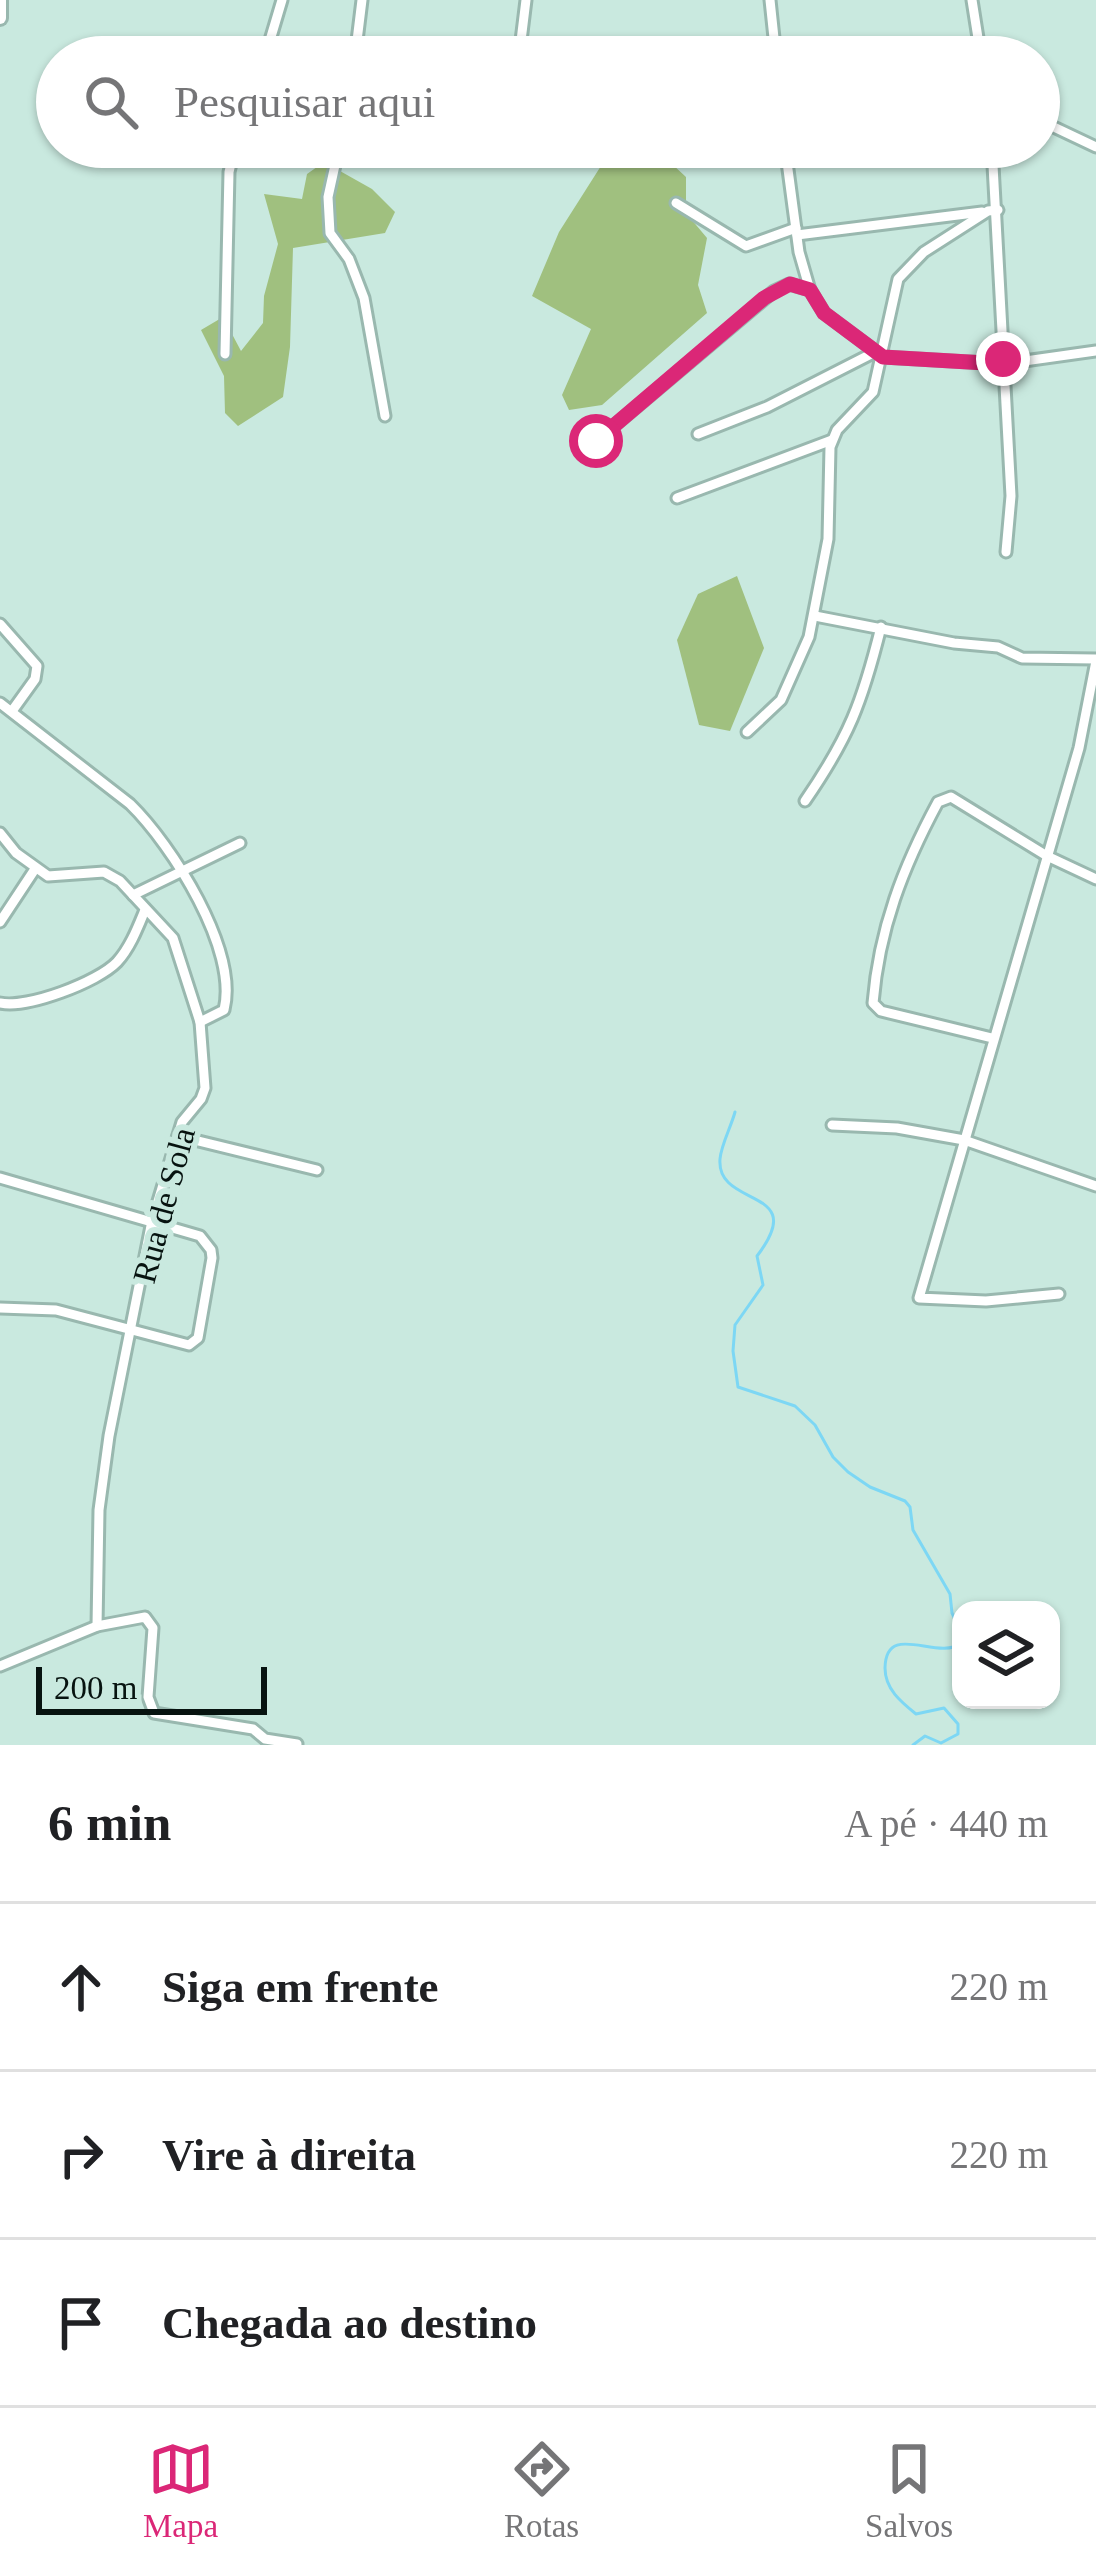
<!DOCTYPE html>
<html lang="pt">
<head>
<meta charset="utf-8">
<style>
  :root { --surface:#fff; --page:#f6f6f6; --text:#202124; --muted:#757577; --line:#e0e0e0; --accent:#db2777 }
  body { margin:0; font-family:"Times New Roman",serif; background:var(--page); color:var(--text) }
  .controls { position:absolute; right:36px; bottom:36px; display:grid; overflow:hidden; border-radius:24px; box-shadow:0 3px 9px #0004 }
  .controls button { width:108px; height:108px; display:grid; place-items:center; padding:0; border:0; border-bottom:3px solid var(--line); background:var(--surface); color:var(--text); font:60px sans-serif }
  .scale { position:absolute; left:36px; bottom:30px; width:231px; box-sizing:border-box; padding-left:12px; border:6px solid #071310; border-top:0; font-size:33px; line-height:42px; white-space:nowrap; color:#071310; -webkit-text-stroke:9px #c9e9df; paint-order:stroke }
  .stop { position:absolute; width:36px; height:36px; margin:-27px; border:9px solid #db2777; border-radius:50%; background:#fff }
  .stop.end { background:#db2777; border-color:#fff; box-shadow:0 3px 12px #0008 }
  .list { margin:0; padding:0; list-style:none }
  h2 { display:flex; justify-content:space-between; align-items:center; height:156px; margin:0; padding:0 48px; font-size:51px }
  h2 small { font-size:39px; font-weight:400; color:var(--muted) }
  .list li { display:grid; grid-template-columns:78px 1fr auto; gap:36px; align-items:center; box-sizing:border-box; height:168px; padding:0 48px; border-top:3px solid var(--line) }
  .list b { display:block; font-size:45px; white-space:nowrap }
  .list em { font-size:39px; font-style:normal; color:var(--muted) }
  .icon { flex:none; width:66px; height:66px; fill:none; stroke:currentColor; stroke-width:2; stroke-linecap:round; stroke-linejoin:round }
  .map { position:relative; flex:none; width:1096px; height:1745px; overflow:hidden }
  .search { position:absolute; background:var(--surface); box-shadow:0 3px 9px #0004; left:36px; right:36px; top:36px; height:132px; display:flex; align-items:center; gap:30px; box-sizing:border-box; padding:0 42px; border-radius:66px; color:var(--muted); font-size:45px }
  .sheet { height:660px; background:var(--surface) }
  nav { display:flex; justify-content:space-around; align-items:center; box-sizing:border-box; height:168px; border-top:3px solid var(--line); background:var(--surface); font-size:33px; color:var(--muted) }
  nav a { display:grid; justify-items:center; gap:6px }
  nav .on { color:var(--accent) }
  .map>svg:first-child { display:block }
  .forest { fill:#a0c07f }
  .lines { fill:none; stroke-linecap:round; stroke-linejoin:round }
  .stream { stroke:#7dd7f4; stroke-width:3 }
  .minor-casing { stroke:#99b8af; stroke-width:15 }
  .secondary-casing { stroke:#99b8af; stroke-width:18 }
  .minor { stroke:#fff; stroke-width:9 }
  .secondary { stroke:#fff; stroke-width:12 }
  .route { stroke:#db2777; stroke-width:15 }
  .labels { text-anchor:middle; stroke-width:12; stroke-linejoin:round; paint-order:stroke }
  .street-label { font-size:33px; fill:#071310; stroke:#c9e9df }
</style>
</head>
<body>
<div class="map">
<svg width="1096" height="1745" viewBox="0 0 1096 1745">
  <rect width="100%" height="100%" fill="#c9e9df"/>
  <g class="forest">
    <path d="M613 147 658 151 686 177V213L707 238 698 285 707 313 602 405 569 410 562 395 591 329 532 296 559 232Z"/>
    <path d="M324 162 372 189 395 212 385 233 293 248 290 347 283 397 238 426 225 413 224 376 201 330 223 317 241 351 263 323 264 296 278 244 264 194 302 199 307 174Z"/>
    <path d="M737 576 764 648 730 731 699 725 677 640 698 594Z"/>
  </g>
  <g class="lines">
    <g class="stream">
      <path d="M735 1112C731 1127 721 1145 720 1159 716 1209 811 1186 757 1256L763 1285 735 1325 733 1351 738 1387 795 1406 815 1425 833 1457 848 1472 870 1487 905 1501 910 1507 913 1530 950 1594 952 1613 961 1632"/>
      <path d="M913 1745 925 1736 941 1743 958 1734V1724L944 1708 916 1714C901 1702 885 1689 885 1668 886 1620 938 1662 961 1643"/>
    </g>
    <g class="minor-casing">
      <g id="minor">
        <path d="M770 0 776 57"/>
        <path d="M972 0 981 57"/>
        <path d="M265 57 282 0"/>
        <path d="M355 57 362 0"/>
        <path d="M519 57 526 0"/>
        <path d="M1039 120 1096 147"/>
        <path d="M339 147 328 197 330 233 349 259 364 298 385 416"/>
        <path d="M785 147 799 252 810 290 824 313 883 357 1003 364 1096 351"/>
        <path d="M992 147 1011 496 1006 552"/>
        <path d="M676 203 746 246 796 228"/>
        <path d="M797 235 982 212"/>
        <path d="M225 354 229 172 235 147"/>
        <path d="M698 434 767 407 877 351"/>
        <path d="M596 441 774 291 789 284 810 290"/>
        <path d="M677 498 832 440"/>
        <path d="M815 616 954 643 998 647 1022 658 1096 659"/>
        <path d="M0 624 37 666 35 679 12 711"/>
        <path d="M0 703 130 804C172 845 239 950 224 1010L200 1022"/>
        <path d="M747 732 781 700 809 637 828 539 830 447 837 430 873 392 898 279 924 252 988 211 998 210"/>
        <path d="M805 801C849 737 862 703 881 627"/>
        <path d="M0 833 16 853 48 876 104 872 120 881 173 938 200 1022 205 1088 201 1099 182 1122 152 1221 109 1436 99 1510 97 1626"/>
        <path d="M133 895 240 843"/>
        <path d="M0 922 35 869"/>
        <path d="M0 1003C27 1009 98 982 117 962 130 948 138 927 145 910"/>
        <path d="M992 1038 881 1011 873 1003C879 929 903 867 938 802L951 797 1047 856 1096 879"/>
        <path d="M832 1125 897 1128 964 1140 1096 1186"/>
        <path d="M178 1136 317 1170"/>
        <path d="M0 1178 200 1236 211 1250 212 1258 198 1338 189 1345 56 1310 0 1308"/>
        <path d="M1059 1294 986 1301 919 1298 1079 748 1096 661"/>
        <path d="M0 1666 97 1626 145 1617 153 1628 148 1697 154 1713 253 1729 265 1739 297 1744"/>
      </g>
    </g>
    <g class="secondary-casing">
      <path id="secondary" d="M0 18V0"/>
    </g>
    <use href="#minor" class="minor"/>
    <use href="#secondary" class="secondary"/>
  </g>
  <g class="lines">
    <path class="route" d="M596 441 764 298 790 284 810 290 824 313 883 357 1003 364V359"/>
  </g>
  <g class="labels">
    <g class="street-label">
      <text transform="translate(163 1205) rotate(-75)" y="12">Rua de Sola</text>
    </g>
  </g>
</svg>
<div class="controls">
<button><svg class="icon" aria-label="layers" viewBox="0 0 24 24"><path d="M12 4l9 5-9 5-9-5zM3 14l9 5 9-5"/></svg></button>
</div>
<div class="scale">200 m</div>
<div class="stop" style="left:596px;top:441px"></div>
<div class="stop end" style="left:1003px;top:359px"></div>
<div class="search"><svg class="icon" aria-label="search" viewBox="0 0 24 24"><circle cx="10" cy="10" r="6"/><path d="M15 15l6 6"/></svg>Pesquisar aqui</div>
</div>
<section class="sheet">
<h2>6 min<small>A pé · 440 m</small></h2>
<ul class="list">
<li><svg class="icon" aria-label="ahead" viewBox="0 0 24 24"><path d="M12 20V5M6 11l6-6 6 6"/></svg><div><b>Siga em frente</b></div><em>220 m</em></li>
<li><svg class="icon" aria-label="right" viewBox="0 0 24 24"><path d="M7 20v-9h11M14 6l5 5-5 5"/></svg><div><b>Vire à direita</b></div><em>220 m</em></li>
<li><svg class="icon" aria-label="arrive" viewBox="0 0 24 24"><path d="M6 21V4h12l-3 4 3 4H6"/></svg><div><b>Chegada ao destino</b></div></li>
</ul>
</section>
<nav>
<a class="on"><svg class="icon" aria-label="map" viewBox="0 0 24 24"><path d="M3 6l6-2 6 2 6-2v14l-6 2-6-2-6 2zM9 4v14M15 6v14"/></svg>Mapa</a>
<a><svg class="icon" aria-label="directions" viewBox="0 0 24 24"><path d="M12 3l9 9-9 9-9-9zM9 14v-3h6M13 9l2 2-2 2"/></svg>Rotas</a>
<a><svg class="icon" aria-label="saved" viewBox="0 0 24 24"><path d="M7 4h10v16l-5-4-5 4z"/></svg>Salvos</a>
</nav>
</body>
</html>
